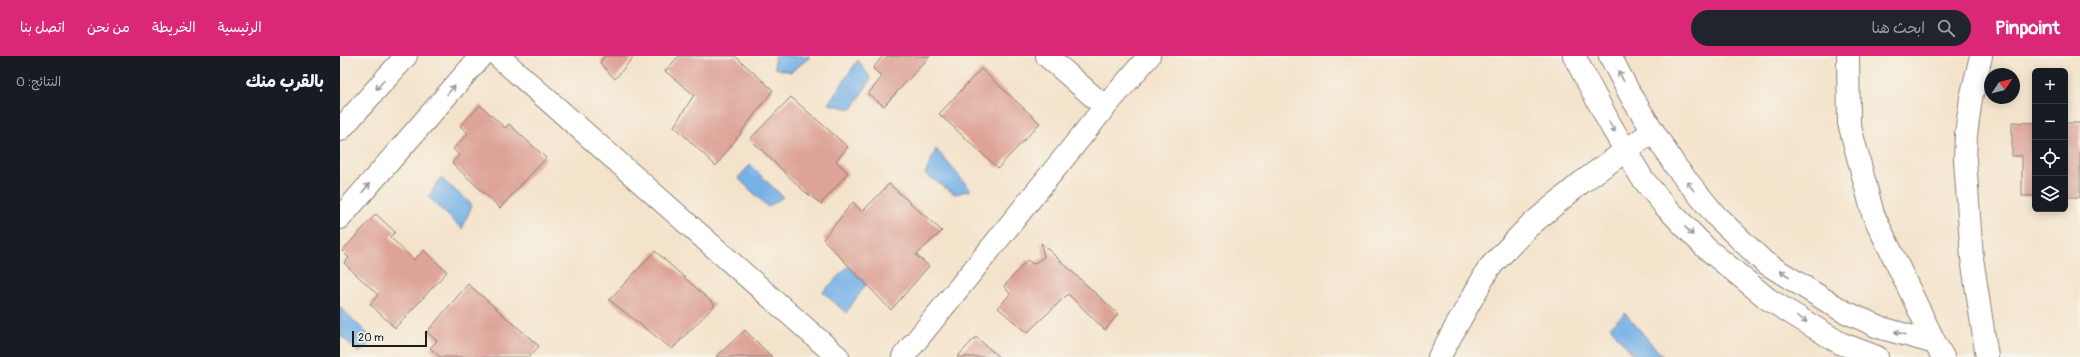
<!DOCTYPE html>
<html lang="ar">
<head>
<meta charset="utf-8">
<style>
  :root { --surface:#171b24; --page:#20242c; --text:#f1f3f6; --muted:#9ea1a6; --line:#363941; --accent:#db2777 }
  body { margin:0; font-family:Pangolin,"Playpen Sans Arabic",sans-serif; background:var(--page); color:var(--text); direction:rtl }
  .controls { position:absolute; right:12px; top:12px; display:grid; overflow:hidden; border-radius:6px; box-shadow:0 2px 10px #0003 }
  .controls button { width:36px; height:36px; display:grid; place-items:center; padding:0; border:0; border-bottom:1px solid var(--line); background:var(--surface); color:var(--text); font:20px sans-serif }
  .compass { position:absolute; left:1644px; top:12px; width:36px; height:36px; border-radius:50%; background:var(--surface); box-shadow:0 2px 10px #0003; rotate:55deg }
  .scale { position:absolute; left:12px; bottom:10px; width:75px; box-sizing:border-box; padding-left:4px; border:2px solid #1c1c1c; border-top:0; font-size:11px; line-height:14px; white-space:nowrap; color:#1c1c1c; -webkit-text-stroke:3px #f7f3e8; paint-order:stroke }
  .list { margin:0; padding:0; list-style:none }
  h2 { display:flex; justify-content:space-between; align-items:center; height:52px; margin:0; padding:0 16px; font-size:17px }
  h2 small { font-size:13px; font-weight:400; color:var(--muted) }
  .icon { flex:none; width:22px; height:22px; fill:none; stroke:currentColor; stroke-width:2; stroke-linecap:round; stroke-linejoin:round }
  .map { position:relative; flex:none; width:1740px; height:301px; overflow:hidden; direction:ltr }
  header { display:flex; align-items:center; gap:24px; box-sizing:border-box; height:56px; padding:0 20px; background:var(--accent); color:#fff }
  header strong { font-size:19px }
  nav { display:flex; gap:22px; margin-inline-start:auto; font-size:14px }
  .search { width:280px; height:36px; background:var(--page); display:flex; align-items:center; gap:10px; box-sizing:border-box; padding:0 14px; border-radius:22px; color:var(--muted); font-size:15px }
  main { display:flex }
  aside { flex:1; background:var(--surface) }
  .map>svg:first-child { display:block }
  .water { fill:#76b1e7; stroke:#496682 }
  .building { fill:#dda396 }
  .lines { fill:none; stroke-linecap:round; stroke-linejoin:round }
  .minor-casing { stroke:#888074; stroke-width:24 }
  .minor { stroke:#fff; stroke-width:22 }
  .oneway { stroke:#999 }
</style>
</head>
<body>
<header>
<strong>Pinpoint</strong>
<div class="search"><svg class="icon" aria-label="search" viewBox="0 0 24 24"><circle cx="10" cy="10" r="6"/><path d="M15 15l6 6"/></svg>ابحث هنا</div>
<nav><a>الرئيسية</a><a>الخريطة</a><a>من نحن</a><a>اتصل بنا</a></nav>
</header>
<main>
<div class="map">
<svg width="1740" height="301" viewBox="0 0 1740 301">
  <rect width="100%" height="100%" fill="#f7f3e8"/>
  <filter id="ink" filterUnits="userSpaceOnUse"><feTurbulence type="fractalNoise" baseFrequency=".025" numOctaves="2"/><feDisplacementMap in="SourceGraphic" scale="8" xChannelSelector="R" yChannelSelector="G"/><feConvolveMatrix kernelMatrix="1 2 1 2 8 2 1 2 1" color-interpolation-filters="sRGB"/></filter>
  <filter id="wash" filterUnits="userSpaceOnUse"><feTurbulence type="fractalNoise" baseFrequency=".012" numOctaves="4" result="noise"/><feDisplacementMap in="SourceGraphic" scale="16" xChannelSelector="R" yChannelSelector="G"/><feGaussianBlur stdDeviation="0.9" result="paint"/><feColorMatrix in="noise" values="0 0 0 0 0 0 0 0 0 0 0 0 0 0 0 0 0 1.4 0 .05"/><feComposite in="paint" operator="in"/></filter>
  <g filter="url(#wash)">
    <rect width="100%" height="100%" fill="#f4e3cb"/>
    <g class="water">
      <path d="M434 0H469V2L451 16 435 12Z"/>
      <path d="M518 4 531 23 512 53 488 48Z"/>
      <path d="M596 93 631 134 615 138 585 118Z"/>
      <path d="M410 109 443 141 428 151 398 122Z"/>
      <path d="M101 122 132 149 122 173 88 141Z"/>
      <path d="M508 210 526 228 506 257 483 236Z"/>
      <path d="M0 251 34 284 19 297 0 279Z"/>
      <path d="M1285 257 1323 301H1295L1270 271Z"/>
    </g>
    <g id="blocks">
      <g class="building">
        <path d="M264 0H294L275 23 260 7Z"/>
        <path d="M339 0H395L433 34 376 110 334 70 354 39 325 15Z"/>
        <path d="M543 0H590L544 50 528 38 542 21 533 12Z"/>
        <path d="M641 13 700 67 658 112 599 58Z"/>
        <path d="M451 41 508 91 496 105 508 117 481 148 464 135 410 83Z"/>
        <path d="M140 49 165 72 169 68 206 102 160 152 112 107 119 99 113 93 128 77 120 70Z"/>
        <path d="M1672 66 1695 67V140H1682V100H1672Z"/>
        <rect x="1725" y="67" width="15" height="74"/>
        <path d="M549 128 602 175 576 199 589 210 551 254 483 183 513 146 522 156Z"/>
        <path d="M36 158 55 176 50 181 74 204 84 194 107 216 55 272 30 248 38 239 4 207 9 202 2 195Z"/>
        <path d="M701 187 778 258 765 274 728 238 687 277 658 252 670 238 664 230 687 204 693 208 704 201Z"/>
        <path d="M315 195 375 249 332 293 269 244Z"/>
        <path d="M128 228 199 290 189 301H100L90 292 97 285 87 276Z"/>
        <path d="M405 274 432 301H376Z"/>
        <path d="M636 281 659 301H617Z"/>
      </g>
    </g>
  </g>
  <g filter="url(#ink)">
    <use href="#blocks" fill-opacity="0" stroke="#888074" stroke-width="1"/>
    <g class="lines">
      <g class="minor-casing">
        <g id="minor">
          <path d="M158 0 498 301"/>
          <path d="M707 0 765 51"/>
          <path d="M1234 0 1271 70 1302 122 1324 149 1366 192 1428 243 1500 287 1537 301"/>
          <path d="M1270 0 1292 42 1336 111 1376 160 1424 206 1503 255 1524 264 1538 271 1595 287 1603 301"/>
          <path d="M1508 0 1509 67 1533 158 1595 287"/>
          <path d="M1641 0 1631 42 1626 79 1625 104 1632 202 1647 301"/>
          <path d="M0 74 66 0"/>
          <path d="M0 162 141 0"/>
          <path d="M563 301 765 51 809 0"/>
          <path d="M1099 301 1149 212 1188 171 1242 126 1313 75"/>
        </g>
      </g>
      <use href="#minor" class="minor"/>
    </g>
    <defs><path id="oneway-shaft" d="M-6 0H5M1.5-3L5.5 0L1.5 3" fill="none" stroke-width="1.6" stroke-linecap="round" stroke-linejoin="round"/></defs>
    <g class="oneway">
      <use href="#oneway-shaft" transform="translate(1281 20) rotate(-118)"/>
      <use href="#oneway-shaft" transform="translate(40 29) rotate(132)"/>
      <use href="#oneway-shaft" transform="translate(111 34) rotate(-49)"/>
      <use href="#oneway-shaft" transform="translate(1272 71) rotate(60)"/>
      <use href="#oneway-shaft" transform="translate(1350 130) rotate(-128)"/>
      <use href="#oneway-shaft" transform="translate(26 132) rotate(-49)"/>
      <use href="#oneway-shaft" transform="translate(1349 175) rotate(46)"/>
      <use href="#oneway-shaft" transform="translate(1445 218) rotate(-147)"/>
      <use href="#oneway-shaft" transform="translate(1462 263) rotate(31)"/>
      <use href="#oneway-shaft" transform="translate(1560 277) rotate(-164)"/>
    </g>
  </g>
</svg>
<div class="controls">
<button>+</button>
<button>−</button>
<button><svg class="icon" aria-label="locate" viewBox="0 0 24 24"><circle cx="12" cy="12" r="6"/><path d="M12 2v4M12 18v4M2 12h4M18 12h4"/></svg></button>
<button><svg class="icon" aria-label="layers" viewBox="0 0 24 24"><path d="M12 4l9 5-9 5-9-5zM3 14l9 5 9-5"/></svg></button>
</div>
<svg class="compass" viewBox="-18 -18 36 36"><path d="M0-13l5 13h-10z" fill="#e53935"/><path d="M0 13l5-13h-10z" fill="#9ea1a6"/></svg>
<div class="scale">20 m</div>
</div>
<aside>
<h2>بالقرب منك<small>النتائج: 0</small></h2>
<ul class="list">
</ul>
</aside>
</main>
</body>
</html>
